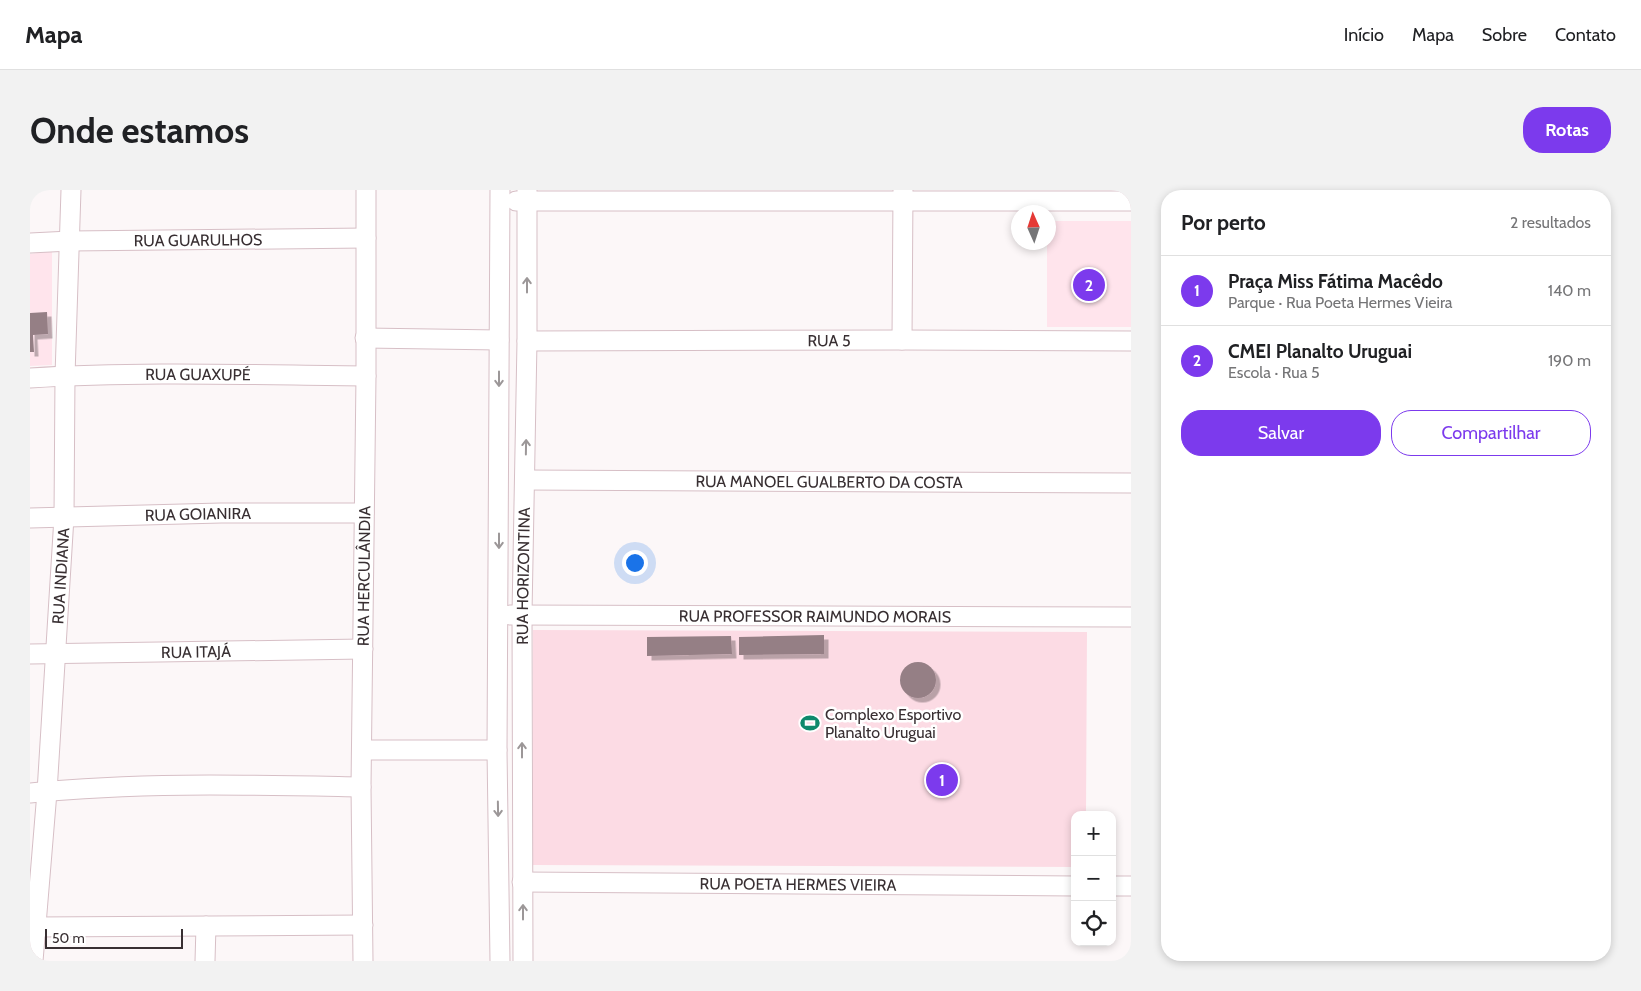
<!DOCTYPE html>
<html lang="pt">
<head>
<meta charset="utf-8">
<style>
  :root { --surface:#fff; --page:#f2f2f2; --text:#202124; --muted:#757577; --line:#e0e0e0; --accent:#7c3aed }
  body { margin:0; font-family:Cabin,sans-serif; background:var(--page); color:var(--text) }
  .controls { position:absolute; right:15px; bottom:15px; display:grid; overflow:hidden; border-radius:10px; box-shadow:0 2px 8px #0003 }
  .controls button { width:45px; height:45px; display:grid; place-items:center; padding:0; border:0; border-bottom:1px solid var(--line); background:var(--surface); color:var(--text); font:25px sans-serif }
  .compass { position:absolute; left:981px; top:15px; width:45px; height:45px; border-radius:50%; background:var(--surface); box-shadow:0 2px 8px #0003; rotate:357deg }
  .scale { position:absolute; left:15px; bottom:12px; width:138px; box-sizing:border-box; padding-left:5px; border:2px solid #382f32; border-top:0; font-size:14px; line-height:18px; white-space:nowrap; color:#382f32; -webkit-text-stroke:4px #fff; paint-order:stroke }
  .you { position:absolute; left:604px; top:372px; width:18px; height:18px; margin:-12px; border:4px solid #fff; border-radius:50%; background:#1a73e8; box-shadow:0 0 0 8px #1a73e833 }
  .badge { display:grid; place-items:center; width:32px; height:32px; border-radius:50%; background:var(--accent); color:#fff; font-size:16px; font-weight:700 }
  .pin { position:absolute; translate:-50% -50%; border:2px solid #fff; box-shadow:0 1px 5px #0006 }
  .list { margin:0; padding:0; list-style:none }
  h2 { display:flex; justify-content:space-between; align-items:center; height:65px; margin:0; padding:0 20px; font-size:21px }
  h2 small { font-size:16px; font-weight:400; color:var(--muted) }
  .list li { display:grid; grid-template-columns:32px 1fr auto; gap:15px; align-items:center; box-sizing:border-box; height:70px; padding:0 20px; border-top:1px solid var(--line) }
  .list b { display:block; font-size:19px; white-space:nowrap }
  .list p { margin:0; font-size:16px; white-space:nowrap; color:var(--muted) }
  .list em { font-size:16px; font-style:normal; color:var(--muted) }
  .actions { display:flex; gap:10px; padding:15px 20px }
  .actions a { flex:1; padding:11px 0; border:1px solid var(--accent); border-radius:20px; text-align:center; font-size:18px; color:var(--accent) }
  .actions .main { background:var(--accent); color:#fff }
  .icon { flex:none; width:28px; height:28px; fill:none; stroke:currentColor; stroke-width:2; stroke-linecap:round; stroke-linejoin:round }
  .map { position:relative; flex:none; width:1101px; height:771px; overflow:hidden; border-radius:20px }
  header { display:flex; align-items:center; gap:30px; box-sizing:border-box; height:70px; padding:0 25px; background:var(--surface); border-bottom:1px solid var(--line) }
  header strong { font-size:24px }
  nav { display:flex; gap:28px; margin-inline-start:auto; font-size:18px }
  .intro { display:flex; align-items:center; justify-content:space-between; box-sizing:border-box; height:120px; padding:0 30px }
  h1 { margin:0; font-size:35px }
  .button { padding:12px 22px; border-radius:20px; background:var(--accent); color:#fff; font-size:18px; font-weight:700 }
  main { display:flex; gap:30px; padding:0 30px }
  aside { flex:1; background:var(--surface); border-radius:20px; box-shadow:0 2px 8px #0003 }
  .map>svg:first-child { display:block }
  .built { fill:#ffe4ec }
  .green { fill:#fcdbe4 }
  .building { fill:#957f85; filter:url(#shadow) }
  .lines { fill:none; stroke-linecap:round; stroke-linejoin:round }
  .minor-casing { stroke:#d7bfc6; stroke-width:21 }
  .minor { stroke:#fff; stroke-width:19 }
  .oneway { stroke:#9c9798 }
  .labels { text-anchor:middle; stroke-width:5; stroke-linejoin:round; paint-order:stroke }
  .street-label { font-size:16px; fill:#382f32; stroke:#fff }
  .poi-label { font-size:16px; fill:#382f32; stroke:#fff; text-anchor:start }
</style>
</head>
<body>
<header>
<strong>Mapa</strong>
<nav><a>Início</a><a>Mapa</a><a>Sobre</a><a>Contato</a></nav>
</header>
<div class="intro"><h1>Onde estamos</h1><a class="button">Rotas</a></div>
<main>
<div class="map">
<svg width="1101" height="771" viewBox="0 0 1101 771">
  <defs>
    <filter id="shadow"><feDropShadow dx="4.5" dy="4.5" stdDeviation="0" flood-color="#0004"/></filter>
  </defs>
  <rect width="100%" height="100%" fill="#fcf7f8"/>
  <g class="built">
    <path d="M1019 31H1101V137H1017V53L1018 52Z"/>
    <path d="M22 61V175L0 176V64Z"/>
  </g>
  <path class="green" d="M503 440 1057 442 1056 625H1045V677L503 675Z"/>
  <g class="building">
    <path d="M17 122 18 144 3 145 4 162H0V123Z"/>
    <path d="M794 445V464L709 465V447Z"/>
    <path d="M701 446 702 464 617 466V447Z"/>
    <circle cx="888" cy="490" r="18"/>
  </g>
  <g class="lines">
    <g class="minor-casing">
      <g id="minor">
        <path d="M470 0 467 560 470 771"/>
        <path d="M486 11H1101"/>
        <path id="s1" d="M0 53 40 51 336 48"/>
        <path d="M335 148 469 150"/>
        <path d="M872 150 873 1"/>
        <path id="s2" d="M497 151 872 150 1101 151"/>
        <path id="s3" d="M0 188C112 181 224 185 336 186"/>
        <path id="s4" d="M495 290 1101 293"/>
        <path id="s5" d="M0 328 191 323H334"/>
        <path id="s6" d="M480 425 1101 427"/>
        <path id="s7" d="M0 464 333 459"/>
        <path d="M332 560H467"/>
        <path d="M0 603C110 592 220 595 331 597"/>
        <path id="s8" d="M492 692 1045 696"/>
        <path d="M1082 696H1101"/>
        <path d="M5 737 333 735"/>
        <path id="s9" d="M3 771 17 602 34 327 35 186 41 0"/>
        <path d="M175 771 176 736"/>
        <path id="s10" d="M333 771 331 597 336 186V0"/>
        <path id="s11" d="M493 771 492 424 497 151V0"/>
      </g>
    </g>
    <use href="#minor" class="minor"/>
  </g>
  <defs><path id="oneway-shaft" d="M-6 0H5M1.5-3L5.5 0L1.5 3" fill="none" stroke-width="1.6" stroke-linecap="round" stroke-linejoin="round" transform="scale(1.25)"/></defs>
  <g class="oneway">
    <use href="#oneway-shaft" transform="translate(497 95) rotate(-90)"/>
    <use href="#oneway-shaft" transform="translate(469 189) rotate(90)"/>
    <use href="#oneway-shaft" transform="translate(496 257) rotate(-89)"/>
    <use href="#oneway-shaft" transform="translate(469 351) rotate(90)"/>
    <use href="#oneway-shaft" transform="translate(492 560) rotate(-90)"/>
    <use href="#oneway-shaft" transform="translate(468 619) rotate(89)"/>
    <use href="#oneway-shaft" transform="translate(493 722) rotate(-90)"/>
  </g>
  <defs>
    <g id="stadium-bare" transform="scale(1.5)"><path d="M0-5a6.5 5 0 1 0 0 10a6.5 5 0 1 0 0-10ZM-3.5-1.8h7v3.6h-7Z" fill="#0f896c" stroke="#fff" stroke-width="2.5" paint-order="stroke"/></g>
  </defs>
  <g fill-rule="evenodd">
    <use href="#stadium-bare" x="780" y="533"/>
  </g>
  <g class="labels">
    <g class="street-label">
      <text dy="6" stroke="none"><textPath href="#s1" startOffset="168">RUA GUARULHOS</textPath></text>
      <text dy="6" stroke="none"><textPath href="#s2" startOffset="302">RUA 5</textPath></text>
      <text dy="6" stroke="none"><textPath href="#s3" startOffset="168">RUA GUAXUPÉ</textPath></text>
      <text dy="6" stroke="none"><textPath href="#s4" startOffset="304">RUA MANOEL GUALBERTO DA COSTA</textPath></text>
      <text dy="6" stroke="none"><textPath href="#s5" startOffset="168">RUA GOIANIRA</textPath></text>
      <text dy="6" stroke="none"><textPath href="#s11" startOffset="385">RUA HORIZONTINA</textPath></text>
      <text dy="6" stroke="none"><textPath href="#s9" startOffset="386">RUA INDIANA</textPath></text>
      <text dy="6" stroke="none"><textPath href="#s10" startOffset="385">RUA HERCULÂNDIA</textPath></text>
      <text dy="6" stroke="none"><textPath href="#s6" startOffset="305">RUA PROFESSOR RAIMUNDO MORAIS</textPath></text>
      <text dy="6" stroke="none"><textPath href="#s7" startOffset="166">RUA ITAJÁ</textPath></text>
      <text dy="6" stroke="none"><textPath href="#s8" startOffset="276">RUA POETA HERMES VIEIRA</textPath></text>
    </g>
    <g class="poi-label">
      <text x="795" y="530">Complexo Esportivo<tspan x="795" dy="18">Planalto Uruguai</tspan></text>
    </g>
  </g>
</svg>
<div class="controls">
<button>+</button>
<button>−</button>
<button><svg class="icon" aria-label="locate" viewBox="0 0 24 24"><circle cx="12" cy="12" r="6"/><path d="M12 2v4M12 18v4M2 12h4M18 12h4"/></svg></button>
</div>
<svg class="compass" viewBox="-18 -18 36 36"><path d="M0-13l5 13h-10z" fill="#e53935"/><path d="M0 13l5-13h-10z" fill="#757577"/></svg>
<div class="scale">50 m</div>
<div class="you"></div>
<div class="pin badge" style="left:912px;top:590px">1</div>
<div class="pin badge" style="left:1059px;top:95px">2</div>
</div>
<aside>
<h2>Por perto<small>2 resultados</small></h2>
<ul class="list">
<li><span class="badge">1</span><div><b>Praça Miss Fátima Macêdo</b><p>Parque · Rua Poeta Hermes Vieira</p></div><em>140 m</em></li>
<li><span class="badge">2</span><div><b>CMEI Planalto Uruguai</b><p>Escola · Rua 5</p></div><em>190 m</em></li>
</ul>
<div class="actions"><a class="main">Salvar</a><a>Compartilhar</a></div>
</aside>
</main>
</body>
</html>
